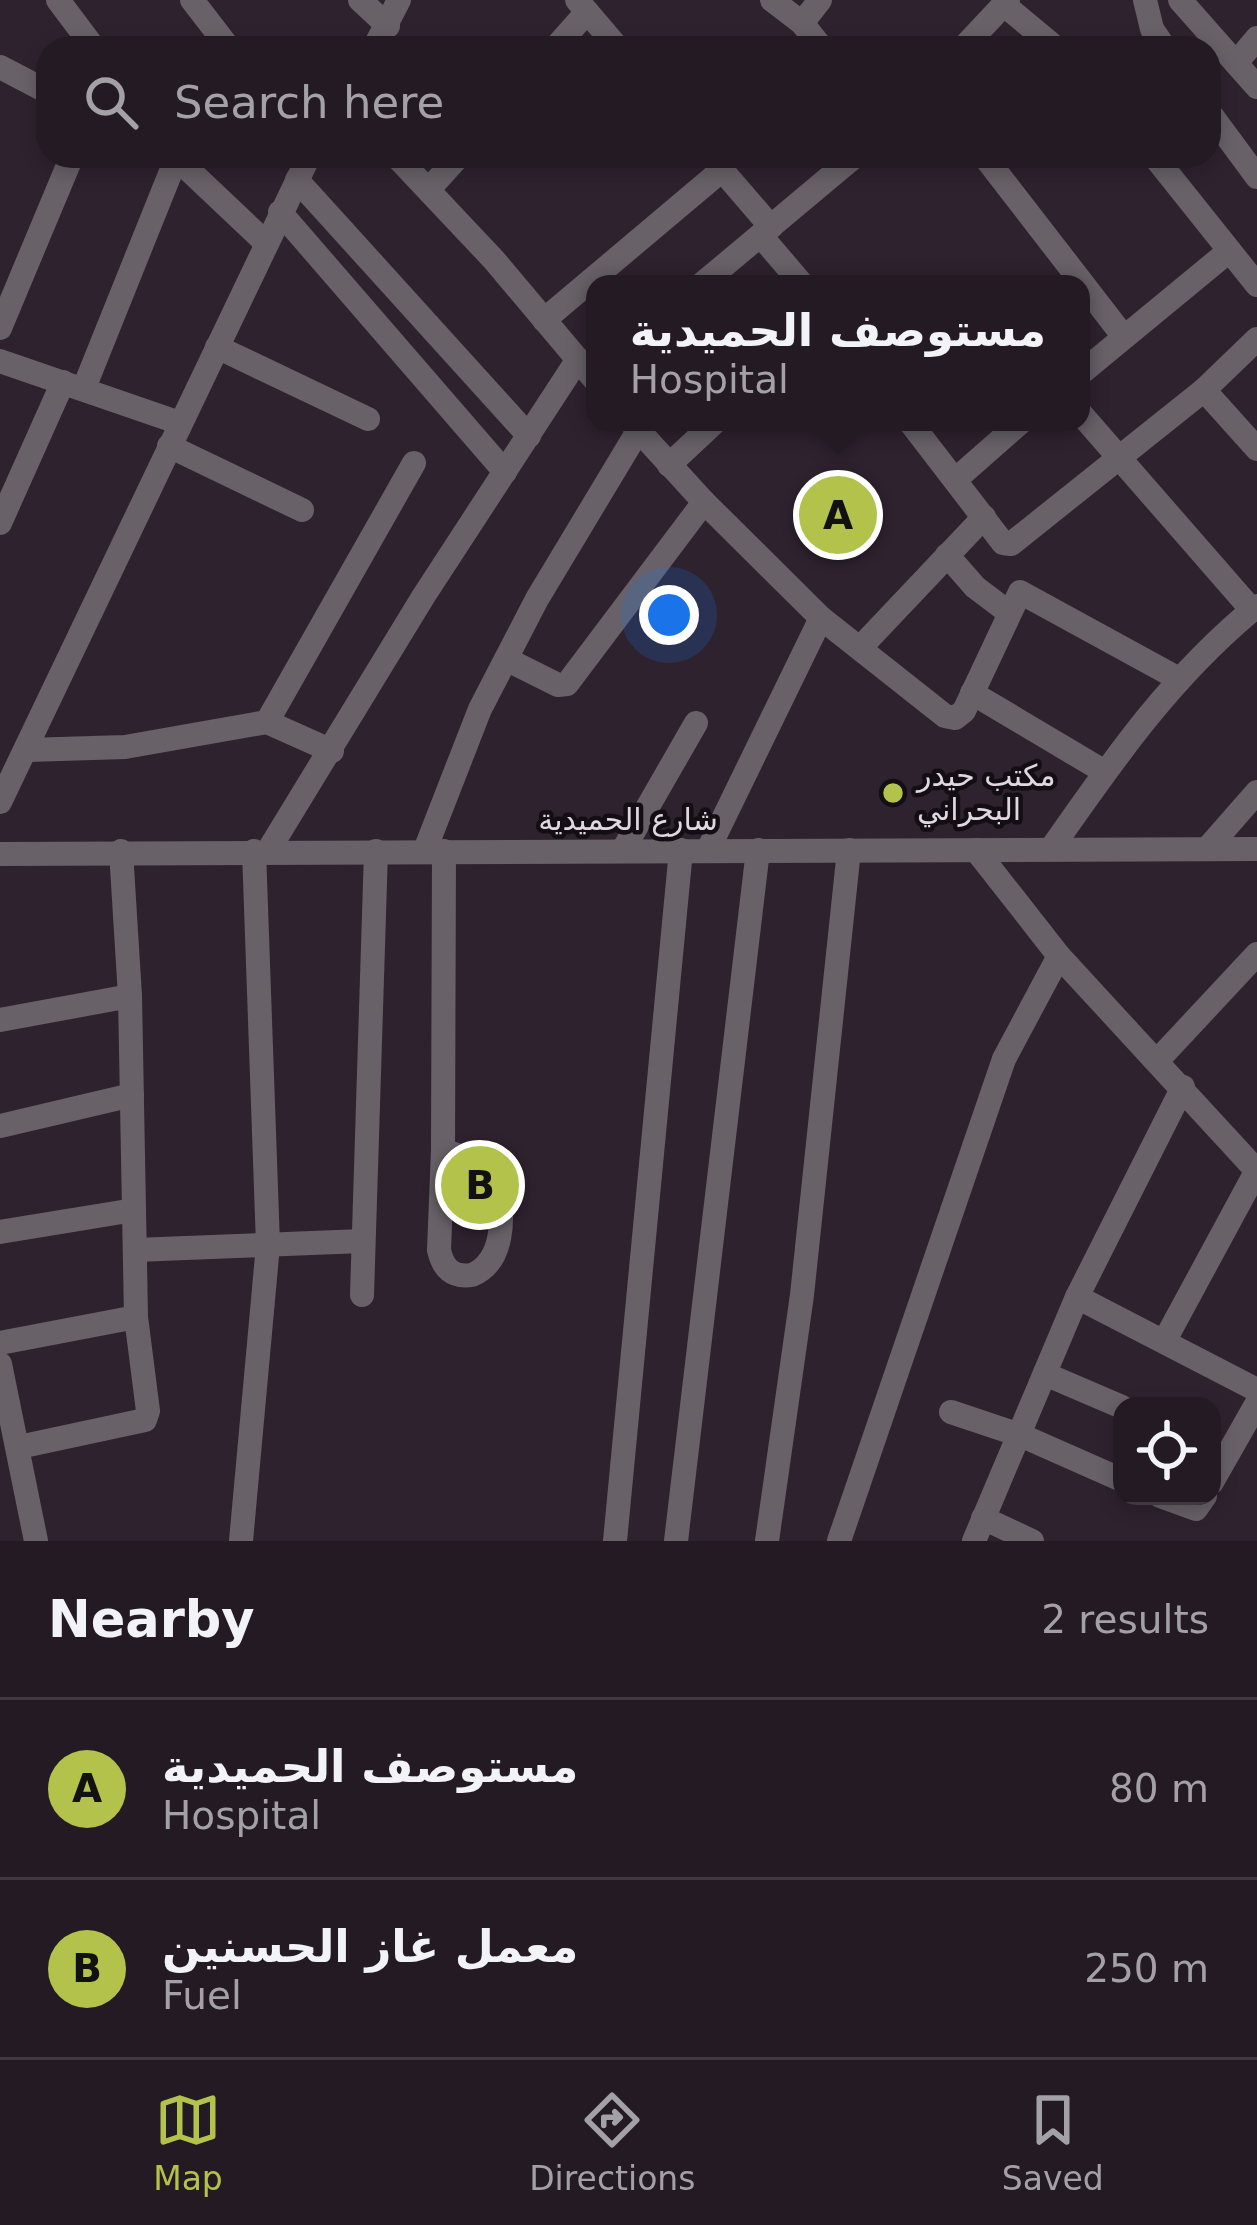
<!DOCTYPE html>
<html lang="en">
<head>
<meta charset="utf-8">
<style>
  :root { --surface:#231a23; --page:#2b232b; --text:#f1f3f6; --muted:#a3a1a6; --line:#403841; --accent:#b3c24b }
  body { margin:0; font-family:"DejaVu Sans",Cairo,sans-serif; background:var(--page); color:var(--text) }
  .controls { position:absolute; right:36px; bottom:36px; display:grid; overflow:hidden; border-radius:24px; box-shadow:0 6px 18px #0003 }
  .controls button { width:108px; height:108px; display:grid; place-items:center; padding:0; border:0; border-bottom:3px solid var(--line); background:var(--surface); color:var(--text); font:60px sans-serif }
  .you { position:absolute; left:669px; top:615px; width:42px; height:42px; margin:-30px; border:9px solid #fff; border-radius:50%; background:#1a73e8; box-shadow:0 0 0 18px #1a73e833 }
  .badge { display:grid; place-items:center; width:78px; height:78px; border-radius:50%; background:var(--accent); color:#111; font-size:39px; font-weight:700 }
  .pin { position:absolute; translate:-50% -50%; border:6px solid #fff; box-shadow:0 3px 12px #0006 }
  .popup { position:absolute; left:586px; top:275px; width:504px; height:156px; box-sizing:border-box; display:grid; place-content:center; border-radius:24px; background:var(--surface); filter:drop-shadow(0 3px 9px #0005); font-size:39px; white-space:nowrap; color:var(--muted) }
  .popup b { font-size:45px; color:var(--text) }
  .popup::after { content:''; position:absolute; left:50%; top:100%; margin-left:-24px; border:24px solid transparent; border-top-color:var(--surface) }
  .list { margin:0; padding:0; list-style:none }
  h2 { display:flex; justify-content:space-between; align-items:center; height:156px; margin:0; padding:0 48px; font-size:51px }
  h2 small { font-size:39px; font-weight:400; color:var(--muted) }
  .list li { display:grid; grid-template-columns:78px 1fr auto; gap:36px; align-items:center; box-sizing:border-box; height:180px; padding:0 48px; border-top:3px solid var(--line) }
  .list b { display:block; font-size:45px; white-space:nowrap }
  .list p { margin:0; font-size:39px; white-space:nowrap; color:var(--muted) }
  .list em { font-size:39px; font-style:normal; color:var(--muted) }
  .icon { flex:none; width:66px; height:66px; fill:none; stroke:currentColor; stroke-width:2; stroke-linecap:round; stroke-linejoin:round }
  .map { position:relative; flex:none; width:1257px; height:1541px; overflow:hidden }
  .search { position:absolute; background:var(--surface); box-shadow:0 6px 18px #0003; left:36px; right:36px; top:36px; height:132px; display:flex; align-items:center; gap:30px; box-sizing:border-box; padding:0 42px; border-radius:36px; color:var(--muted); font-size:45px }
  .sheet { height:516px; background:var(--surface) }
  nav { display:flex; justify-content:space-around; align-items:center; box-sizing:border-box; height:168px; border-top:3px solid var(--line); background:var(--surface); font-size:33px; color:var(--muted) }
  nav a { display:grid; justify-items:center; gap:6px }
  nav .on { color:var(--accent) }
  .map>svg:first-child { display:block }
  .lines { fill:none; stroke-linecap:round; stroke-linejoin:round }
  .minor { stroke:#686268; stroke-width:24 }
  .poi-dot { fill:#b3c24b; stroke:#130e13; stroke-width:4.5 }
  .labels { text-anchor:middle; stroke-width:9; stroke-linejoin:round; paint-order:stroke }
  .poi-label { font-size:30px; fill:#e0d7e0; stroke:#130e13; text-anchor:start }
  .street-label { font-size:30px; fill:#e0d7e0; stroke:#130e13 }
</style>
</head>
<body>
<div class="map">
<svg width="1257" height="1541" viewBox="0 0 1257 1541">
  <rect width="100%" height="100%" fill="#2f222f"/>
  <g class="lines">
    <g class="minor">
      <path d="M58 0 94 48"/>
      <path d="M192 0 229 48"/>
      <path d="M360 0 388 26"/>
      <path d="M577 0 618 48"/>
      <path d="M772 0 802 23 822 48"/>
      <path d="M1145 0 1152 29 1165 48"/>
      <path d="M1180 0 1257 87"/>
      <path d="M1003 4 1056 48"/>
      <path d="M802 23 820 0"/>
      <path d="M374 48 399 0"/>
      <path d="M555 48 587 12"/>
      <path d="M963 48 1008 0"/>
      <path d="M1236 63 1257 38"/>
      <path d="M0 67 48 92"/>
      <path d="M1209 112 1257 177"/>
      <path d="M174 156 266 243"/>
      <path d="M396 156 494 260 595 380"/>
      <path d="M710 156 771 227"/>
      <path d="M984 156 1124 337"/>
      <path d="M1154 156 1257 285"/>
      <path d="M297 180 529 436"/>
      <path d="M430 188 459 156"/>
      <path d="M280 212 505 472"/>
      <path d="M761 236 802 284"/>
      <path d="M702 284 855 156"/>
      <path d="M544 320 722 170"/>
      <path d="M0 328 72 156"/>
      <path d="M217 347 368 419"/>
      <path d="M0 361 180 423"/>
      <path d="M1081 373 1229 251"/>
      <path d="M84 388 176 159"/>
      <path d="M1204 390 1257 449"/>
      <path d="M1081 414 1252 610"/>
      <path d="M631 422 704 502 821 618 945 716 955 718 964 711 1020 592 1179 679"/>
      <path d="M910 422 1003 543 1011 544 1204 390 1257 339"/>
      <path d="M169 446 302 510"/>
      <path d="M669 465 715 422"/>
      <path d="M955 480 1021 422"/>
      <path d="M0 523 63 382"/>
      <path d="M947 555 975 587 1008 612"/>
      <path d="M860 648 984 517"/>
      <path d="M506 659 558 685 567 684 704 502"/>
      <path d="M972 693 1105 772"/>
      <path d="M267 722 332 751"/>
      <path d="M27 750 125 747 267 722 414 463"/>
      <path d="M0 802 309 156"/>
      <path d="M1051 849C1113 760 1172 675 1257 606"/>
      <path d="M1207 849 1257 792"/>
      <path d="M425 850 480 709 537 599 638 431"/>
      <path d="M623 850 696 723"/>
      <path d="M708 850 821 618"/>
      <path d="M976 850 1059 956 1257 1171"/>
      <path d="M268 851 423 597 578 359"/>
      <path d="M0 854 1257 849"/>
      <path d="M0 1020 130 996"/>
      <path d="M1157 1061 1257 954"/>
      <path d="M0 1126 132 1095"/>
      <path d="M443 1150 477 1162 499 1186C503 1217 505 1261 472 1275 452 1278 443 1268 439 1250L443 1150 444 851"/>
      <path d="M0 1232 134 1210"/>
      <path d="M135 1250 363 1241"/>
      <path d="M362 1295 376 851"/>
      <path d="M1077 1297 1257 1390"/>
      <path d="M1165 1340 1257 1170"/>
      <path d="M0 1343 136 1317"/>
      <path d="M0 1364 36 1541"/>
      <path d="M1045 1374 1122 1407"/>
      <path d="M951 1412 1020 1435 1122 1480"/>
      <path d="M19 1447 145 1420 148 1411 136 1317 130 996 121 851"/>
      <path d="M1212 1482 1257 1403"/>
      <path d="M1160 1496 1196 1509 1205 1496"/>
      <path d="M983 1518 1032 1541"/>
      <path d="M241 1541 268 1245 254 851"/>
      <path d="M615 1541 681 850"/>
      <path d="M676 1541 758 850"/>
      <path d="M767 1541 802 1295 849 850"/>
      <path d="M839 1541 1004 1059 1059 956"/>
      <path d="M974 1541 1077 1297 1183 1087"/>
    </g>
  </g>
  <circle class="poi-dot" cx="893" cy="793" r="12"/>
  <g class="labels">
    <g class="poi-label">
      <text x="917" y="786">مكتب حيدر<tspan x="917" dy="34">البحراني</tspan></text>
    </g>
    <g class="street-label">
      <text x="628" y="830">شارع الحميدية</text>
    </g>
  </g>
</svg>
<div class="controls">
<button><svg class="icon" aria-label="locate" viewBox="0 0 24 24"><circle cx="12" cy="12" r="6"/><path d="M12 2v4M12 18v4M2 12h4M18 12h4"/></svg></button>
</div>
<div class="you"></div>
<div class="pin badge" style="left:838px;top:515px">A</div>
<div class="popup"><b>مستوصف الحميدية</b>Hospital</div>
<div class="pin badge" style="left:480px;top:1185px">B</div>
<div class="search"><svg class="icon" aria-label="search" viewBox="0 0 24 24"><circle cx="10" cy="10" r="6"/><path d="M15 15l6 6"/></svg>Search here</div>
</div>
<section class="sheet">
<h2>Nearby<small>2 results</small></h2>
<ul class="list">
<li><span class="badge">A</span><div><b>مستوصف الحميدية</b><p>Hospital</p></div><em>80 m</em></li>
<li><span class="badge">B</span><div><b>معمل غاز الحسنين</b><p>Fuel</p></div><em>250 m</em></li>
</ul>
</section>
<nav>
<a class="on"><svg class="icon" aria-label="map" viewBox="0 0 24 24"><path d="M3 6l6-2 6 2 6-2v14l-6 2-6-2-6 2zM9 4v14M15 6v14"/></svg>Map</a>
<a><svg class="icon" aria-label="directions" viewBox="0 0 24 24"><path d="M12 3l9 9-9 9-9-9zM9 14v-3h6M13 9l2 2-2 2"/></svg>Directions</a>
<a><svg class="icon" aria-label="saved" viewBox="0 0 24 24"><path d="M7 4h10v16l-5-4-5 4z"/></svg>Saved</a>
</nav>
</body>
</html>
